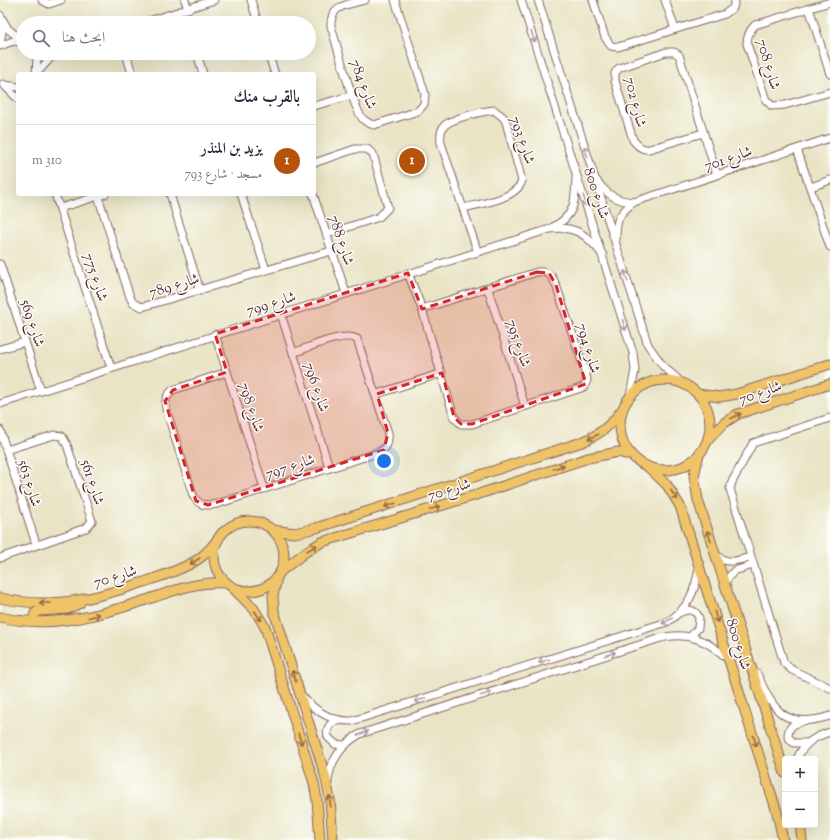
<!DOCTYPE html>
<html lang="ar">
<head>
<meta charset="utf-8">
<style>
  :root { --surface:#fff; --page:#f2f2f3; --text:#1f2937; --muted:#747a83; --line:#e0e1e3; --accent:#b45309 }
  body { margin:0; font-family:"Sorts Mill Goudy",Amiri,serif; background:var(--page); color:var(--text); direction:rtl }
  .controls { position:absolute; right:12px; bottom:12px; display:grid; overflow:hidden; border-radius:4px; box-shadow:0 4px 16px #0002 }
  .controls button { width:36px; height:36px; display:grid; place-items:center; padding:0; border:0; border-bottom:1px solid var(--line); background:var(--surface); color:var(--text); font:20px sans-serif }
  .you { position:absolute; left:384px; top:461px; width:14px; height:14px; margin:-10px; border:3px solid #fff; border-radius:50%; background:#1a73e8; box-shadow:0 0 0 6px #1a73e833 }
  .badge { display:grid; place-items:center; width:26px; height:26px; border-radius:50%; background:var(--accent); color:#fff; font-size:13px; font-weight:700 }
  .pin { position:absolute; translate:-50% -50%; border:2px solid #fff; box-shadow:0 1px 4px #0006 }
  .list { margin:0; padding:0; list-style:none }
  h2 { display:flex; justify-content:space-between; align-items:center; height:52px; margin:0; padding:0 16px; font-size:17px }
  h2 small { font-size:13px; font-weight:400; color:var(--muted) }
  .list li { display:grid; grid-template-columns:26px 1fr auto; gap:12px; align-items:center; box-sizing:border-box; height:72px; padding:0 16px; border-top:1px solid var(--line) }
  .list b { display:block; font-size:15px; white-space:nowrap }
  .list p { margin:0; font-size:13px; white-space:nowrap; color:var(--muted) }
  .list em { font-size:13px; font-style:normal; color:var(--muted) }
  .icon { flex:none; width:22px; height:22px; fill:none; stroke:currentColor; stroke-width:2; stroke-linecap:round; stroke-linejoin:round }
  .map { position:relative; flex:none; width:830px; height:840px; overflow:hidden; direction:ltr }
  .search { position:absolute; background:var(--surface); box-shadow:0 4px 16px #0002; left:16px; top:16px; width:300px; height:44px; display:flex; align-items:center; gap:10px; box-sizing:border-box; padding:0 14px; border-radius:22px; color:var(--muted); font-size:15px }
  .panel { position:absolute; background:var(--surface); box-shadow:0 4px 16px #0002; left:16px; top:72px; width:300px; height:124px; border-radius:4px; direction:rtl }
  .map>svg:first-child { display:block }
  .lines { fill:none; stroke-linecap:round; stroke-linejoin:round }
  .minor-casing { stroke:#826461; stroke-width:9 }
  .major-casing { stroke:#826461; stroke-width:11 }
  .minor { stroke:#fff; stroke-width:7 }
  .major { stroke:#efc469; stroke-width:9 }
  .oneway { stroke:#ae9aa0 }
  .oneway2 { stroke:#946947 }
  .marked { fill:#d62828; fill-opacity:0.2; stroke:#d62828; stroke-width:3; stroke-dasharray:8 5; stroke-linejoin:round }
  .labels { text-anchor:middle; stroke-width:3; stroke-linejoin:round; paint-order:stroke }
  .street-label { font-size:15px; fill:#4a1f2b; stroke:#fdfcf7 }
</style>
</head>
<body>
<div class="map">
<svg width="830" height="840" viewBox="0 0 830 840">
  <rect width="100%" height="100%" fill="#fdfcf7"/>
  <filter id="ink" filterUnits="userSpaceOnUse"><feTurbulence type="fractalNoise" baseFrequency=".025" numOctaves="2"/><feDisplacementMap in="SourceGraphic" scale="8" xChannelSelector="R" yChannelSelector="G"/><feConvolveMatrix kernelMatrix="1 2 1 2 8 2 1 2 1" color-interpolation-filters="sRGB"/></filter>
  <filter id="wash" filterUnits="userSpaceOnUse"><feTurbulence type="fractalNoise" baseFrequency=".012" numOctaves="4" result="noise"/><feDisplacementMap in="SourceGraphic" scale="16" xChannelSelector="R" yChannelSelector="G"/><feGaussianBlur stdDeviation="0.9" result="paint"/><feColorMatrix in="noise" values="0 0 0 0 0 0 0 0 0 0 0 0 0 0 0 0 0 1.4 0 .05"/><feComposite in="paint" operator="in"/></filter>
  <g filter="url(#wash)">
    <rect width="100%" height="100%" fill="#e9e4c5"/>
  </g>
  <g filter="url(#ink)">
    <g class="lines">
      <g class="minor-casing">
        <g id="minor">
          <path d="M42 0 49 4 61 0"/>
          <path d="M185 0 188 9"/>
          <path d="M251 0 258 23"/>
          <path d="M365 0C348 5 330 4 331 26 336 42 354 111 363 119 366 122 370 124 374 125L418 111 424 104 425 94 395 0"/>
          <path d="M521 0 633 353 635 370 630 396"/>
          <path d="M538 0 648 345 663 366 681 382"/>
          <path d="M593 0 605 37 611 46 618 47 725 14 733 8 735 0"/>
          <path d="M665 0 675 29"/>
          <path d="M830 2 755 25C749 31 747 36 747 44L766 100 772 106 785 105 830 92"/>
          <path d="M809 8 830 74"/>
          <path d="M0 15 8 29 23 41"/>
          <path d="M143 23 214 0"/>
          <path d="M0 25 2 32 0 42"/>
          <path d="M0 46 13 41 23 42"/>
          <path d="M35 53 37 60 36 72"/>
          <path d="M126 53 132 74"/>
          <path d="M202 53 199 60 203 74"/>
          <path d="M268 53 275 74"/>
          <path d="M36 74 55 53"/>
          <path d="M3 84 18 99"/>
          <path d="M5 85 18 87"/>
          <path d="M314 106 353 95"/>
          <path d="M703 133 649 149C642 150 638 146 633 140L615 81V73L619 68 666 52H674L679 55 717 175"/>
          <path d="M797 149 830 247"/>
          <path d="M314 163 355 149H367L373 154 387 204 388 208 379 217 327 234"/>
          <path d="M597 181C607 195 617 201 634 202"/>
          <path d="M811 187 830 180"/>
          <path d="M55 194 111 368"/>
          <path d="M170 194 200 291"/>
          <path d="M241 194 266 270"/>
          <path d="M313 194 346 293"/>
          <path d="M98 196 130 297 133 303 142 307 331 251"/>
          <path d="M60 208 105 194"/>
          <path d="M463 208C480 204 516 199 522 181L506 122 503 117 494 110C484 111 453 118 445 125 440 130 440 136 441 143L477 250"/>
          <path d="M553 227C576 215 575 201 576 177"/>
          <path d="M616 240C616 220 618 214 634 202L830 138"/>
          <path d="M0 264 41 391"/>
          <path d="M408 273 422 309 454 417 461 424H472L584 387 587 380 585 371 556 285C552 275 548 271 537 272L422 309"/>
          <path d="M488 289 525 406"/>
          <path d="M281 314 329 467"/>
          <path d="M215 334 264 488"/>
          <path d="M0 349 25 342"/>
          <path d="M227 372 173 390C166 396 165 400 166 409L193 495C198 506 206 506 217 504L377 453C387 449 389 443 388 433L357 339C343 331 308 348 293 353"/>
          <path d="M377 394 442 373"/>
          <path d="M0 404 550 229C576 225 587 235 603 255"/>
          <path d="M830 418 753 443 732 482 730 489 784 663 792 670 830 688"/>
          <path d="M0 430 36 544"/>
          <path d="M715 554C726 565 737 561 750 557"/>
          <path d="M0 558 86 528 92 521 67 445 62 436 54 435 6 450"/>
          <path d="M725 582 734 571 753 565"/>
          <path d="M681 612C689 608 696 610 699 618L698 628 691 636"/>
          <path d="M757 674C774 712 785 730 830 716"/>
          <path d="M301 695C314 710 331 722 352 721L667 622C688 609 695 592 699 568"/>
          <path d="M337 720C329 723 326 730 328 737L335 744 344 745"/>
          <path d="M801 722C793 724 788 727 788 737L794 743H806"/>
          <path d="M797 759C804 743 814 737 830 732"/>
          <path d="M328 781C330 761 342 744 360 734L661 638C689 631 709 641 729 660"/>
        </g>
      </g>
      <g class="major-casing">
        <g id="major">
          <circle cx="665" cy="425" r="45"/>
          <path d="M698 394 719 397 737 394 830 364"/>
          <path d="M708 440 724 423 738 414 830 384"/>
          <path d="M699 454 694 476 698 500 785 773"/>
          <path d="M647 466 667 485 680 506 777 812 783 840"/>
          <circle cx="249" cy="556" r="35"/>
          <path d="M272 530 295 533 316 528 582 442C599 435 611 426 621 411"/>
          <path d="M281 571 307 551 322 542 476 495 588 458 618 452 632 456"/>
          <path d="M277 577 273 596 274 611 325 775 330 799 333 840"/>
          <path d="M232 587 254 609 265 627 314 783 317 800 320 840"/>
          <path d="M0 598C53 610 94 599 144 582 162 576 181 570 197 560 208 553 215 543 222 533"/>
          <path d="M0 617C50 629 98 616 146 600 173 591 197 581 225 583"/>
          <path d="M33 621 35 613 39 611 68 609 80 603"/>
          <path d="M800 825 802 840"/>
        </g>
      </g>
      <use href="#minor" class="minor"/>
      <use href="#major" class="major"/>
    </g>
    <defs><path id="oneway-shaft" d="M-6 0H5M1.5-3L5.5 0L1.5 3" fill="none" stroke-width="1.6" stroke-linecap="round" stroke-linejoin="round"/></defs>
    <g class="oneway">
      <use href="#oneway-shaft" transform="translate(533 37) rotate(73)"/>
      <use href="#oneway-shaft" transform="translate(586 152) rotate(-107)"/>
      <use href="#oneway-shaft" transform="translate(585 201) rotate(72)"/>
      <use href="#oneway-shaft" transform="translate(626 276) rotate(-108)"/>
      <use href="#oneway-shaft" transform="translate(624 325) rotate(73)"/>
      <use href="#oneway-shaft" transform="translate(667 621) rotate(153)"/>
      <use href="#oneway-shaft" transform="translate(610 654) rotate(-18)"/>
      <use href="#oneway-shaft" transform="translate(544 661) rotate(163)"/>
      <use href="#oneway-shaft" transform="translate(486 694) rotate(-18)"/>
      <use href="#oneway-shaft" transform="translate(420 700) rotate(163)"/>
      <use href="#oneway-shaft" transform="translate(363 733) rotate(-21)"/>
    </g>
    <g class="oneway2">
      <use href="#oneway-shaft" transform="translate(736 416) rotate(-27)"/>
      <use href="#oneway-shaft" transform="translate(593 437) rotate(153)"/>
      <use href="#oneway-shaft" transform="translate(559 467) rotate(-19)"/>
      <use href="#oneway-shaft" transform="translate(674 495) rotate(57)"/>
      <use href="#oneway-shaft" transform="translate(390 505) rotate(162)"/>
      <use href="#oneway-shaft" transform="translate(435 508) rotate(-17)"/>
      <use href="#oneway-shaft" transform="translate(709 536) rotate(-109)"/>
      <use href="#oneway-shaft" transform="translate(312 548) rotate(-30)"/>
      <use href="#oneway-shaft" transform="translate(195 561) rotate(147)"/>
      <use href="#oneway-shaft" transform="translate(45 603) rotate(180)"/>
      <use href="#oneway-shaft" transform="translate(94 616) rotate(-15)"/>
      <use href="#oneway-shaft" transform="translate(258 616) rotate(56)"/>
      <use href="#oneway-shaft" transform="translate(716 617) rotate(73)"/>
      <use href="#oneway-shaft" transform="translate(294 676) rotate(-108)"/>
      <use href="#oneway-shaft" transform="translate(300 739) rotate(73)"/>
      <use href="#oneway-shaft" transform="translate(755 741) rotate(73)"/>
      <use href="#oneway-shaft" transform="translate(330 801) rotate(-97)"/>
    </g>
  </g>
  <path class="marked" d="M537 272 549 273 556 285 586 384 472 424H461L454 417 442 373 377 394 388 433 384 450 208 505 196 501 165 401 173 390 227 372 215 334 408 273 422 309Z"/>
  <g class="labels">
    <g class="street-label">
      <text transform="translate(769 64) rotate(74)" y="5">شارع 708</text>
      <text transform="translate(364 84) rotate(70)" y="5">شارع 784</text>
      <text transform="translate(636 102) rotate(76)" y="5">شارع 702</text>
      <text transform="translate(523 140) rotate(71)" y="5">شارع 793</text>
      <text transform="translate(728 158) rotate(-19)" y="5">شارع 701</text>
      <text transform="translate(597 193) rotate(72)" y="5">شارع 800</text>
      <text transform="translate(342 240) rotate(72)" y="5">شارع 788</text>
      <text transform="translate(96 277) rotate(72)" y="5">شارع 775</text>
      <text transform="translate(174 285) rotate(-17)" y="5">شارع 789</text>
      <text transform="translate(271 303) rotate(-17)" y="5">شارع 799</text>
      <text transform="translate(33 323) rotate(72)" y="5">شارع 569</text>
      <text transform="translate(519 343) rotate(72)" y="5">شارع 795</text>
      <text transform="translate(589 348) rotate(74)" y="5">شارع 794</text>
      <text transform="translate(317 387) rotate(72)" y="5">شارع 796</text>
      <text transform="translate(760 392) rotate(-19)" y="5">شارع 70</text>
      <text transform="translate(252 407) rotate(72)" y="5">شارع 798</text>
      <text transform="translate(290 466) rotate(-18)" y="5">شارع 797</text>
      <text transform="translate(93 482) rotate(72)" y="5">شارع 561</text>
      <text transform="translate(30 483) rotate(73)" y="5">شارع 563</text>
      <text transform="translate(449 489) rotate(-17)" y="5">شارع 70</text>
      <text transform="translate(115 576) rotate(-17)" y="5">شارع 70</text>
      <text transform="translate(739 644) rotate(73)" y="5">شارع 800</text>
    </g>
  </g>
</svg>
<div class="controls">
<button>+</button>
<button>−</button>
</div>
<div class="you"></div>
<div class="pin badge" style="left:412px;top:161px">1</div>
<div class="search"><svg class="icon" aria-label="search" viewBox="0 0 24 24"><circle cx="10" cy="10" r="6"/><path d="M15 15l6 6"/></svg>ابحث هنا</div>
<section class="panel">
<h2>بالقرب منك<small></small></h2>
<ul class="list">
<li><span class="badge">1</span><div><b>يزيد بن المنذر</b><p>مسجد · شارع 793</p></div><em>310 m</em></li>
</ul>
</section>
</div>
</body>
</html>
